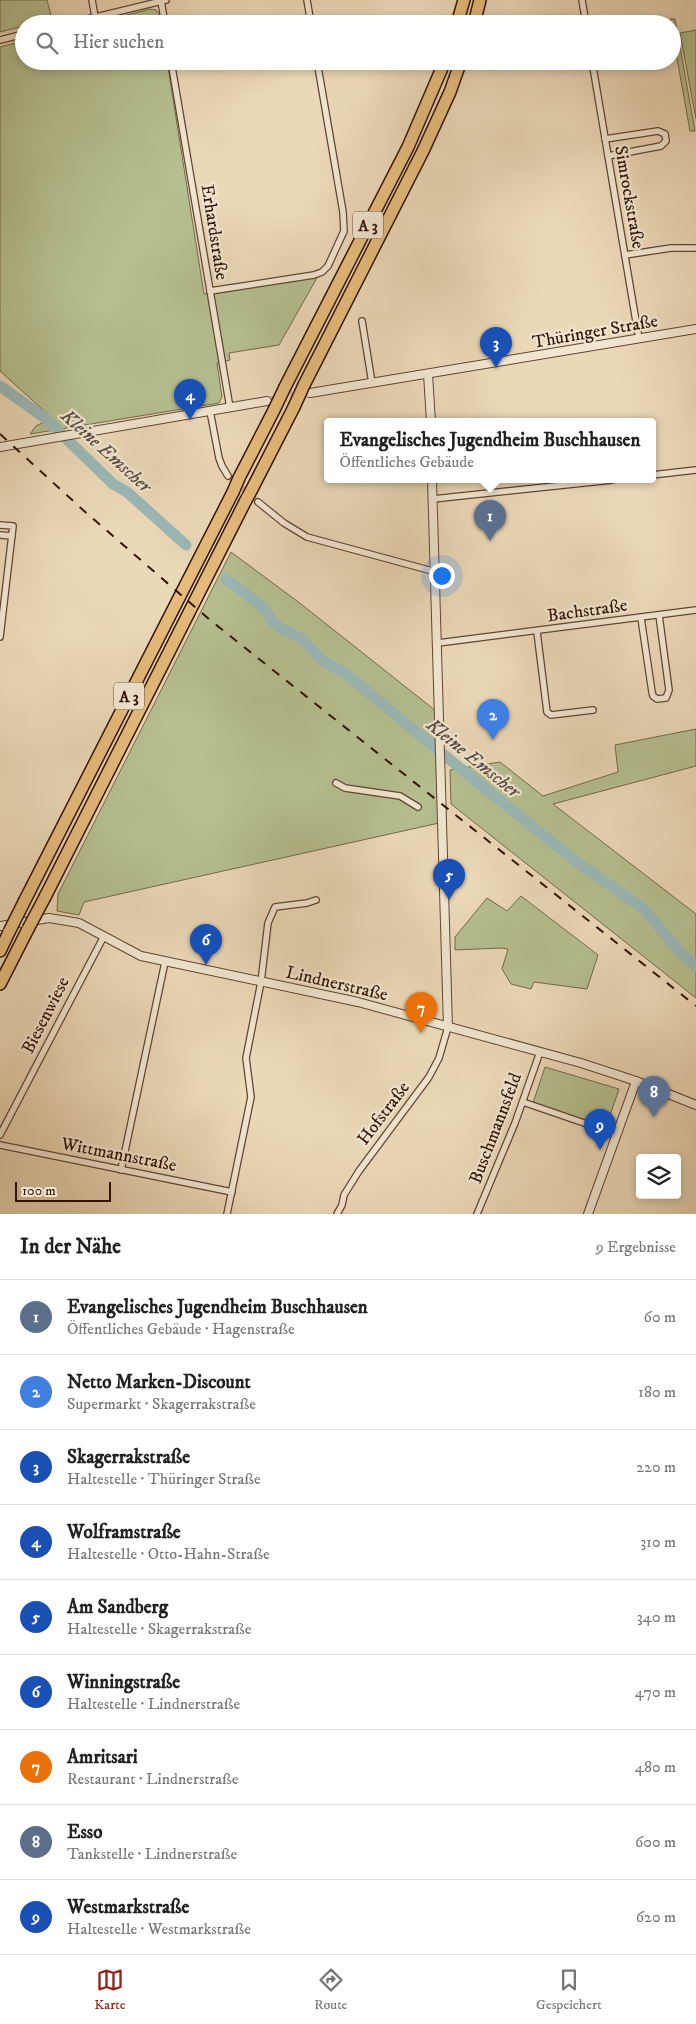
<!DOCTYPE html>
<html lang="de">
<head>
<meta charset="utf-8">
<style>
  :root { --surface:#fff; --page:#f6f6f6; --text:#222; --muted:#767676; --line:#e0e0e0; --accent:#8f2418 }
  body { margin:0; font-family:"IM FELL DW Pica",serif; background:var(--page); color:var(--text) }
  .controls { position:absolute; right:15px; bottom:15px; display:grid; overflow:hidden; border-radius:5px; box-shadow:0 2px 8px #0003 }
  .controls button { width:45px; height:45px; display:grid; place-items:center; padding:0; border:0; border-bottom:1px solid var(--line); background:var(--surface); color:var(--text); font:25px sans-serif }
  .scale { position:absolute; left:15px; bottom:12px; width:96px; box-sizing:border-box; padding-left:5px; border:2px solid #331305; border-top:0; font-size:14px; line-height:18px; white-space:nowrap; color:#331305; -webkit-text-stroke:4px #f2e6d0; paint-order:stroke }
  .you { position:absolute; left:441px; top:575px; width:18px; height:18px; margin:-12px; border:4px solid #fff; border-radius:50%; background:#1a73e8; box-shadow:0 0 0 8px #1a73e833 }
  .badge { display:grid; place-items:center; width:32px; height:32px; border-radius:50%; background:var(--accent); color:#fff; font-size:16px; font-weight:700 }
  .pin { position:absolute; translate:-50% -41px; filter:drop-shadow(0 1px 2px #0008) }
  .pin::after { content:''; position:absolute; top:26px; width:18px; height:15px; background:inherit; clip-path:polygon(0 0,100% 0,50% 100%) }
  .popup { position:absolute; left:324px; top:418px; width:332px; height:65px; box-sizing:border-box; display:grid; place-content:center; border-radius:5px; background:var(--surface); filter:drop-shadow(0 1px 4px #0005); font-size:16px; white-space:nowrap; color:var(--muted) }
  .popup b { font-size:19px; color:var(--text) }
  .popup::after { content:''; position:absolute; left:50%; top:100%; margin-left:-10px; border:10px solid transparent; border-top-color:var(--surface) }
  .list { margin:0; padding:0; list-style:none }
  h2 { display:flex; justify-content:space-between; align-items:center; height:65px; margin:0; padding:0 20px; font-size:21px }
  h2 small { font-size:16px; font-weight:400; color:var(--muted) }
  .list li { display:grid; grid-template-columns:32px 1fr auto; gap:15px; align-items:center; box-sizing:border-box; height:75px; padding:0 20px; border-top:1px solid var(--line) }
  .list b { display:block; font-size:19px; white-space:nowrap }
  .list p { margin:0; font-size:16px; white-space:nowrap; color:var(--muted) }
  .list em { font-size:16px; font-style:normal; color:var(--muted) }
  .icon { flex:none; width:28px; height:28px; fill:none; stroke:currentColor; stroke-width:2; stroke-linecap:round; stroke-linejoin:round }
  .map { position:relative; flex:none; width:696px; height:1214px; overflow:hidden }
  .search { position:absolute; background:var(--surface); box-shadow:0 2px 8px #0003; left:15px; right:15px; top:15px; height:55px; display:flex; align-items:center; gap:12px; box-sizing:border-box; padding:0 18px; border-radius:28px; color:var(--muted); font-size:19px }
  .sheet { height:740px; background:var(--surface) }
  nav { display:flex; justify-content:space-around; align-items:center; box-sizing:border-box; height:70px; border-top:1px solid var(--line); background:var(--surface); font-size:14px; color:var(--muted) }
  nav a { display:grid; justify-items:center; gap:2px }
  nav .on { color:var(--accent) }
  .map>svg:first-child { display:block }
  .green { fill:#b5bf90; stroke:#74694a }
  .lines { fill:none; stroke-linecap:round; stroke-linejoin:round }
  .river { stroke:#9bb8b7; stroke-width:11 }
  .minor-tunnel { stroke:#c6b193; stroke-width:5.5; stroke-dasharray:5.5 3; stroke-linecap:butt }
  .tertiary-tunnel { stroke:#c6b193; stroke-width:8; stroke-dasharray:8 4; stroke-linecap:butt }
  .minor-casing { stroke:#614432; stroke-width:8 }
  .tertiary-casing { stroke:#614432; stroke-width:10 }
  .motorway-casing { stroke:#331305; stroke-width:14 }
  .minor { stroke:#f2e6d0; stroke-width:5.5 }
  .tertiary { stroke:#f2e6d0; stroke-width:8 }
  .motorway { stroke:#e6bc7c; stroke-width:11 }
  .rail { stroke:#331305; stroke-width:2; stroke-dasharray:9 9; stroke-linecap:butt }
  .motorway-bridge-casing { stroke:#331305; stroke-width:14; stroke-linecap:butt }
  .motorway-bridge { stroke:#e6bc7c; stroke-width:11 }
  .labels { text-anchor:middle; stroke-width:4.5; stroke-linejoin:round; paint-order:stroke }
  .shield { fill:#f2e6d0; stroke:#6c5242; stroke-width:1 }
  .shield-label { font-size:16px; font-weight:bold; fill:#331305 }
  .street-label { font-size:18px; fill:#331305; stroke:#f2e6d0 }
  .water-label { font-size:19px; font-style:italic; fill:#574d43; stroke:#f2e6d0 }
</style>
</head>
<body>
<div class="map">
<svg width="696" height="1214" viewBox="0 0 696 1214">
  <rect width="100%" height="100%" fill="#ebd8b7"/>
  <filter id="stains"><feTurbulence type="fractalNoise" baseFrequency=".004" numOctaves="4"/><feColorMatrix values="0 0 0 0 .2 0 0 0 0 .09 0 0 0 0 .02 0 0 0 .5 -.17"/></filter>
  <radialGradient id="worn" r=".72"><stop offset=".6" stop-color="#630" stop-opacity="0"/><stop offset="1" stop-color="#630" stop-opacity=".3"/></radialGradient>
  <g class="green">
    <path d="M0 0H47L52 19 35 24H24V26L0 32Z"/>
    <path d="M150 9 156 10 160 15 161 24H93Z"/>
    <path d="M670 19H675L695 131H690Z"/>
    <path d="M696 30V119L680 33Z"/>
    <path d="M24 41V61H167L204 294 318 276 279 345 229 353 230 360 217 363 222 397 219 403 30 434 36 426 52 418 0 371V47Z"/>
    <path d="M231 552 301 604 436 711 439 823 84 902 79 915 57 911 58 894Z"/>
    <path d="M696 729V766L553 804 696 914V998L451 804 450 770 500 762 543 796 618 772 615 745Z"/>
    <path d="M521 896 598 955 587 989 534 982 531 989 511 984 502 969 508 949 502 948 455 950V937L487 898 507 911Z"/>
    <path d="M545 1067 619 1089 606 1127 533 1103Z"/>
  </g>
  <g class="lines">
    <g class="river">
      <path d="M0 386 45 418 113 484 127 492 186 545"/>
      <path d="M226 579 264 608 271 620 280 628 301 638 323 661 346 674 483 787 578 863 644 909 680 952 696 966"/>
    </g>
    <path class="minor-tunnel" d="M228 476 258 502"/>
    <path class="tertiary-tunnel" d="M267 401 302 395"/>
    <g class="minor-casing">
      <g id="minor">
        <path d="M92 0 95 17"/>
        <path d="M307 0 311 24"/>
        <path d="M582 0 586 24"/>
        <path d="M161 1 165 24"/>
        <path d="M67 24 166 0"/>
        <path d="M0 40 24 34"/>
        <path d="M171 61 230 408"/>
        <path d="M592 61 639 339"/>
        <path d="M491 66 501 61"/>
        <path d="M605 139 658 131 665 134 666 141 661 146 608 156"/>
        <path d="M625 255 671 248H696"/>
        <path d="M210 291 314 275 322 272 328 266 344 231 343 212 317 61"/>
        <path d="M362 321 372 383"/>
        <path d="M210 411 219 458 222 466 228 476"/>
        <path d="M652 475 696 470"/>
        <path d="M433 499 612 480"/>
        <path d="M258 502 284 523 307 537 436 572"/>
        <path d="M0 525 13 526 0 637"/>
        <path d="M0 535 12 536"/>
        <path d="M641 618 652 692 653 696 657 699 666 698 669 690 659 615"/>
        <path d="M537 632 547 712 551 715 593 710"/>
        <path d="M438 643 696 610"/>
        <path d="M336 783 345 788 400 796 418 807"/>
        <path d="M523 1102 616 1134"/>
        <path d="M0 1135 104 936"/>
        <path d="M0 1145 232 1192"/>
        <path d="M121 1170 165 962"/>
        <path d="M227 1214 251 1097 246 1058 261 982 268 923 275 907 307 903 316 900"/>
        <path d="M337 1214 342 1205 344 1195 359 1171 429 1077 439 1058 448 1027"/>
        <path d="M477 1214 515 1123 540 1052"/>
      </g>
    </g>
    <g class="tertiary-casing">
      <g id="tertiary">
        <path d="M428 374 431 422"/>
        <path d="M310 393 696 329"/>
        <path d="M0 447 267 401"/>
        <path d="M432 480 448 1027"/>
        <path d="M0 926 49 918 79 923 141 956 358 1002 581 1063 636 1081 696 1105"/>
        <path d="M588 1214 636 1081"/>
      </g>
    </g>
    <g class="motorway-casing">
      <g id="motorway">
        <path d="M457 24 464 0"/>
        <path d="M474 24 480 0"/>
        <path d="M304 385 423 151 450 92 461 61"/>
        <path d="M285 387 408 147 445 61"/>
        <path d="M239 478 274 410"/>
        <path d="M252 489 294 407"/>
        <path d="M45 897 246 500"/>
        <path d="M25 900 233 492"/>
        <path d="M0 951 9 932"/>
        <path d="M0 984 28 929"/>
      </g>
    </g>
    <use href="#minor" class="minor"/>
    <use href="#tertiary" class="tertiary"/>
    <use href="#motorway" class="motorway"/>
    <path class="rail" d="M0 434 83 510 210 620 696 1006"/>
    <g class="motorway-bridge-casing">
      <g id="motorway-bridge">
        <path d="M294 407 304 385"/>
        <path d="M274 410 285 387"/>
        <path d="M233 492 239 478"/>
        <path d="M246 500 252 489"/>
        <path d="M28 929 45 897"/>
        <path d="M9 932 25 900"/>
      </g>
    </g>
    <use href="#motorway-bridge" class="motorway-bridge"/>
  </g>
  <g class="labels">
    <g class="shield">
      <rect x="353" y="211.5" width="30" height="27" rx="4"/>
      <rect x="114" y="682.5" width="30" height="27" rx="4"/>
    </g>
    <g class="shield-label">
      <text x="368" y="231">A 3</text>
      <text x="129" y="702">A 3</text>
    </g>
    <g class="street-label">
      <text transform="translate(630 197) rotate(80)" y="6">Simrockstraße</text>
      <text transform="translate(215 232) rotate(81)" y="6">Erhardstraße</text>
      <text transform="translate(595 331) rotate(-10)" y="6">Thüringer Straße</text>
      <text transform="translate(587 610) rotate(-8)" y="6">Bachstraße</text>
      <text transform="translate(337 983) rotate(13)" y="6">Lindnerstraße</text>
      <text transform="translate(45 1015) rotate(-63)" y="6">Biesenwiese</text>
      <text transform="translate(383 1113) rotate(-53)" y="6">Hofstraße</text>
      <text transform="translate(495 1128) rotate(-69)" y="6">Buschmannsfeld</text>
      <text transform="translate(119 1154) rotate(11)" y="6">Wittmannstraße</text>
    </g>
    <g class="water-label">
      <text transform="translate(107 450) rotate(42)" y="7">Kleine Emscher</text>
      <text transform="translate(474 757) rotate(39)" y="7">Kleine Emscher</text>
    </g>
  </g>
  <rect width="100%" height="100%" filter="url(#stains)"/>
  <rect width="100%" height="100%" fill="url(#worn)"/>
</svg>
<div class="controls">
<button><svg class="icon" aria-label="layers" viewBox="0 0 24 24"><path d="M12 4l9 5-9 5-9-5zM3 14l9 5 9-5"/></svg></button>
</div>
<div class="scale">100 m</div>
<div class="you"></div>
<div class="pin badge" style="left:490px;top:541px;background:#5c6f8a">1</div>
<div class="popup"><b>Evangelisches Jugendheim Buschhausen</b>Öffentliches Gebäude</div>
<div class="pin badge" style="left:493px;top:740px;background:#3f7fe0">2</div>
<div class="pin badge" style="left:496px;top:368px;background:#1a4fb4">3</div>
<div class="pin badge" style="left:190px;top:420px;background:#1a4fb4">4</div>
<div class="pin badge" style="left:449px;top:900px;background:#1a4fb4">5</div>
<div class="pin badge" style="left:206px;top:965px;background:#1a4fb4">6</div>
<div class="pin badge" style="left:421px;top:1033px;background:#e8710a">7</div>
<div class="pin badge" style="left:654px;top:1117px;background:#5c6f8a">8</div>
<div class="pin badge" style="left:600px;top:1150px;background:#1a4fb4">9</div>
<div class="search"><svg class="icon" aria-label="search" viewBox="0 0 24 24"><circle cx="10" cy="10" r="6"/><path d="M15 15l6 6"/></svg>Hier suchen</div>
</div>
<section class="sheet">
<h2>In der Nähe<small>9 Ergebnisse</small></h2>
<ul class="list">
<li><span class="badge" style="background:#5c6f8a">1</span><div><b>Evangelisches Jugendheim Buschhausen</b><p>Öffentliches Gebäude · Hagenstraße</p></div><em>60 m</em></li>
<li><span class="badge" style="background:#3f7fe0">2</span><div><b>Netto Marken-Discount</b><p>Supermarkt · Skagerrakstraße</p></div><em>180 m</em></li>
<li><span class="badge" style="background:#1a4fb4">3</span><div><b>Skagerrakstraße</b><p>Haltestelle · Thüringer Straße</p></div><em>220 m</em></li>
<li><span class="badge" style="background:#1a4fb4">4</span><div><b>Wolframstraße</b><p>Haltestelle · Otto-Hahn-Straße</p></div><em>310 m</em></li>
<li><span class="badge" style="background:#1a4fb4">5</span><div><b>Am Sandberg</b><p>Haltestelle · Skagerrakstraße</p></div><em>340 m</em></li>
<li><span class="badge" style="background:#1a4fb4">6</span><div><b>Winningstraße</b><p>Haltestelle · Lindnerstraße</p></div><em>470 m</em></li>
<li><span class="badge" style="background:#e8710a">7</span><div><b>Amritsari</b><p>Restaurant · Lindnerstraße</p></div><em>480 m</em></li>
<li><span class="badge" style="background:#5c6f8a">8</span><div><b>Esso</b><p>Tankstelle · Lindnerstraße</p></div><em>600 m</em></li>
<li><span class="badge" style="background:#1a4fb4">9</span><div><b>Westmarkstraße</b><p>Haltestelle · Westmarkstraße</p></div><em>620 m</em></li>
</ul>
</section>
<nav>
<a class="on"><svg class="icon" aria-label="map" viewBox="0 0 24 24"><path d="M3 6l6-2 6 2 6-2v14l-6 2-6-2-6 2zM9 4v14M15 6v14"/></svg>Karte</a>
<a><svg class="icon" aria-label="directions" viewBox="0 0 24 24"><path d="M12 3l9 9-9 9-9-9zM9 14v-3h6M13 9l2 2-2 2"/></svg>Route</a>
<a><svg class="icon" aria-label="saved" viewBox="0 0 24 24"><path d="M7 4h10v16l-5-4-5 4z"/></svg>Gespeichert</a>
</nav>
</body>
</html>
